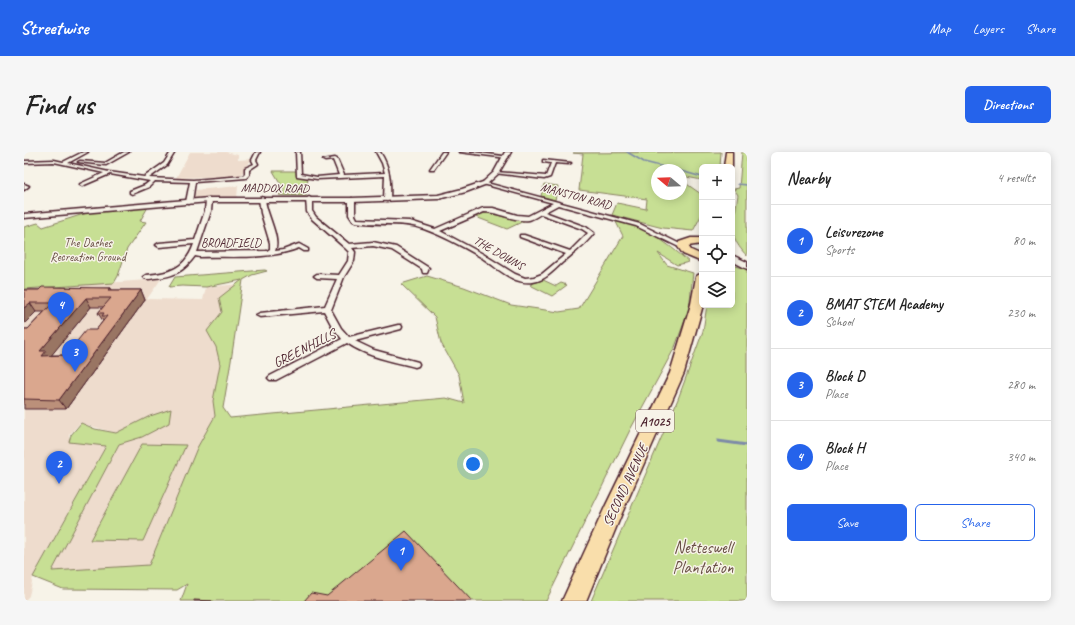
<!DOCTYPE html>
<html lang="en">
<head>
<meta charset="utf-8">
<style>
  :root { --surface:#fff; --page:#f6f6f6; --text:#222; --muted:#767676; --line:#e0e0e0; --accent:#2563eb }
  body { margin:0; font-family:Caveat,sans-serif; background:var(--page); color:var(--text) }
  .controls { position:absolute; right:12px; top:12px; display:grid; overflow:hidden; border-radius:6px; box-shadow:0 2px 10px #0003 }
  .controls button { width:36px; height:36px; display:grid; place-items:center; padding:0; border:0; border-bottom:1px solid var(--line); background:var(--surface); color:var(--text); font:20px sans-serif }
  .compass { position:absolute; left:627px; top:12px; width:36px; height:36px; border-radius:50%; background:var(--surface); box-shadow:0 2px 10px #0003; rotate:289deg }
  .you { position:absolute; left:449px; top:312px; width:14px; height:14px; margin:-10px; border:3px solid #fff; border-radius:50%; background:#1a73e8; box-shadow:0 0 0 6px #1a73e833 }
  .badge { display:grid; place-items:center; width:26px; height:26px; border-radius:50%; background:var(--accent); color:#fff; font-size:13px; font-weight:700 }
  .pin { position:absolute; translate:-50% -33px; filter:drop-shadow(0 1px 2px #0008) }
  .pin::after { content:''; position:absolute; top:21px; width:14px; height:12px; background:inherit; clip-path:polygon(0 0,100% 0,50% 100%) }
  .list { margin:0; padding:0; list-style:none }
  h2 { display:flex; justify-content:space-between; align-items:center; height:52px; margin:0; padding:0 16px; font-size:17px }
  h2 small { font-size:13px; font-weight:400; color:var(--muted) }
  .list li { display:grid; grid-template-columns:26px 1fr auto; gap:12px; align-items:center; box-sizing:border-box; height:72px; padding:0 16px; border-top:1px solid var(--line) }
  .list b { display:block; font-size:15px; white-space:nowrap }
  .list p { margin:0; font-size:13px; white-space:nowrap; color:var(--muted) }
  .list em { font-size:13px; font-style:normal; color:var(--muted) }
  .actions { display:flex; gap:8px; padding:12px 16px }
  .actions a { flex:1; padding:9px 0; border:1px solid var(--accent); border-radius:6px; text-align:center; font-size:14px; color:var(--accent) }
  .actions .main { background:var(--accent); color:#fff }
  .icon { flex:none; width:22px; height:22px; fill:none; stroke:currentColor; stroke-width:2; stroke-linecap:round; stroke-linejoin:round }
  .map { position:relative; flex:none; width:723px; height:449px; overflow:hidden; border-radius:6px }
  header { display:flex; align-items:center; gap:24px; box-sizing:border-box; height:56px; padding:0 20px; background:var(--accent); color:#fff }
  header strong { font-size:19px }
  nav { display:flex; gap:22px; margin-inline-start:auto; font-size:14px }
  .intro { display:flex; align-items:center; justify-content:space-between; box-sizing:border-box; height:96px; padding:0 24px }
  h1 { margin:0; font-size:28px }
  .button { padding:10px 18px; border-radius:6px; background:var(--accent); color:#fff; font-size:14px; font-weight:700 }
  main { display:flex; gap:24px; padding:0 24px }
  aside { flex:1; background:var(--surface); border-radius:6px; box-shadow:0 2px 10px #0003 }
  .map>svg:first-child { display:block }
  .built { fill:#eedccd }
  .green { fill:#c7df94; stroke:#887f60 }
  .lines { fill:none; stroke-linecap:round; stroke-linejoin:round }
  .stream-far1 { stroke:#7d8aa8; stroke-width:1.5 }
  .stream { stroke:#7d8aa8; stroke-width:3 }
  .minor-casing { stroke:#4a1f2b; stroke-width:3 }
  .tertiary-casing { stroke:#4a1f2b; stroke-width:3 }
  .primary-casing { stroke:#4a1f2b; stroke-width:3 }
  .minor { fill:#f7f3e8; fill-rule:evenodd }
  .tertiary { fill:#f7f3e8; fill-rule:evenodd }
  .primary { fill:#f9deab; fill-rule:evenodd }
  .wall { fill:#bb907a; stroke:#4a1f2b; fill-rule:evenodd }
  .shaded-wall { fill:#997563; stroke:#4a1f2b }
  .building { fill:#daa78e; stroke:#4a1f2b; fill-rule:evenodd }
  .labels { text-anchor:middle; stroke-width:3; stroke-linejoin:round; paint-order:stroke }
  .far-street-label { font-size:12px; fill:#4a1f2b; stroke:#f7f3e8 }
  .far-park-label { font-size:12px; fill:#694f45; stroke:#f7f3e8 }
  .shield { fill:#f7f3e8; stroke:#7e5f64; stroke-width:1 }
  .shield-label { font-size:13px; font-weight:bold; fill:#4a1f2b }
  .street-label { font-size:14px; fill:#4a1f2b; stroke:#f7f3e8 }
  .near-park-label { font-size:17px; fill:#694f45; stroke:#f7f3e8 }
</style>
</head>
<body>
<header>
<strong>Streetwise</strong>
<nav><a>Map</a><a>Layers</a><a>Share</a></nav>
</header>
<div class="intro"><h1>Find us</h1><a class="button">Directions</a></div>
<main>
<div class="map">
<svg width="723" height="449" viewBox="0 0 723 449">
  <rect width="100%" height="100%" fill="#f7f3e8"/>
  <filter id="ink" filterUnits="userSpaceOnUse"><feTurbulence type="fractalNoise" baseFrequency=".025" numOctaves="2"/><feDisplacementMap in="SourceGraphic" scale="8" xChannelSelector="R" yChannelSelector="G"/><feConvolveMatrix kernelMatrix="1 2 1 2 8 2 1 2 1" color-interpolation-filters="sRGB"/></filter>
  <g filter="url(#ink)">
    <g class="built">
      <path d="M166 0H202L214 3V8L228 7 216 24 152 26Z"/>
      <path d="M214 34 213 46 169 48 172 38Z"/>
      <path d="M137 127 123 147 179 148 182 135 216 132 196 267 139 417 28 419 95 292 92 281 56 271 45 283V290L82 293 9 425 5 444 0 449V137Z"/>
    </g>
    <g class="green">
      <path d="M697 0 696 15H678V28L657 24V18H633V42H657V28L677 42 678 62 669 79 639 76 588 63 593 51 622 57 623 47 555 38 559 2 549 1Z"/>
      <path d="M718 0H723V104C710 90 708 83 708 64L711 61 714 43 710 37 715 36Z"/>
      <path d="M249 19H273L272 22 279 25 284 26 282 44 255 43 261 39Z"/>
      <path d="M520 32 534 34 531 48 517 44Z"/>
      <path d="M124 55 116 69 122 70 103 97 94 124 90 131 0 137V75L14 71 19 75 66 60Z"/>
      <path d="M461 59 490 68H502L483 77 449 64Z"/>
      <path d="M590 66C622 76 640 88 665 110L653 113 634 101 643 113 669 121 665 157 651 195 606 278 522 449H157L163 432 153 438 39 437 9 425 82 294 45 290 47 283 57 271 71 277 92 281 126 264 147 257 145 271 118 285 95 292 28 419 125 413 173 296 191 264 189 249 196 212 192 195 183 179 198 160 195 146 218 128 182 135 158 134 145 135 151 125 241 118 243 119 228 123 219 128 207 209 199 256 206 266 422 246 440 251 435 223 417 191 411 165 377 132 403 124 440 135 487 153 535 160 555 157 599 84Z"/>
      <path d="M708 113 723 117V449H567L654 247 679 179 683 153H708Z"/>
      <path d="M517 127 532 134 537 131 543 133 528 144 506 133Z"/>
      <path d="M118 292 162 293 119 389 66 388Z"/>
    </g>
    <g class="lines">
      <g class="stream-far1">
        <path d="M603 0 620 10 652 18"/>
        <path d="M657 19 678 25"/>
        <path d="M714 32 723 33"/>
      </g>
      <path class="stream" d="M694 289 723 293"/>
      <g class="minor-casing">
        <g id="minor">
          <path d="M59 0H64L44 11 85 20 120 25 140 11 147 0H151L143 13 125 26 169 28 219 24 221 22V16L230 12 228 8 232 0H236L232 8 234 12 225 18V23L222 26 171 30 168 50 165 52 162 50 166 30 131 29 125 35 108 42 106 41V39L121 33 126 29 86 22 58 34 56 33V32L80 21 30 10 0 11V9L30 8 39 10Z"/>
          <path d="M100 0H105L82 13 54 10 56 9 81 11Z"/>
          <path d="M272 0H276L277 22 293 25 315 23 309 8 301 9 299 8 311 6 313 7 320 23 361 21 358 11 352 0H356C366 15 367 29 366 47L363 49 360 47 361 24 293 27 273 24Z"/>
          <path d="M418 0H422L410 17H406Z"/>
          <path d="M435 0H449L485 5 483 6Z"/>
          <path d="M519 8 547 11 545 12 531 11 526 25 520 27 470 21 472 20 522 24 527 11 519 10Z"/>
          <path d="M459 30 616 72 662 95 657 96 612 74 534 53 521 60 562 75 570 81C561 93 550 101 539 110 530 118 522 128 509 130 488 133 472 114 455 104 438 94 419 84 400 77 378 69 354 74 331 70L329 69 325 63V48L328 46 331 48V63L333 67 386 69 411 77 459 56H469L493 63 504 64 529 51 459 32ZM460 60C475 60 490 70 505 68 509 67 513 64 517 62L558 77 564 81 546 99 500 83H496V85L542 102 518 122 510 125 501 126 491 122 459 102 416 79Z"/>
          <path d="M0 32 5 34 0 38Z"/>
          <path d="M238 45 241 47C242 62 257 86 251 99L259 98 275 92 284 97V99H280L275 96C245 108 208 104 176 105L171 104C160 119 150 125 131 126 126 127 122 128 119 125L122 123C146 121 161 117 170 92L135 95 132 93 135 91 171 88 181 59 182 48 185 46 188 48 187 59 173 100 243 99 246 97V91L237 61 235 47Z"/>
          <path d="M285 45 288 47V59L292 65 325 92 349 90 372 95 405 116 403 121H399L398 117 368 98 349 94 328 96 331 100 330 109 320 125 307 158 317 176 325 185 374 173H377L378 175 377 177 331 189 350 198 394 210 395 212 394 214 391 215C368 209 343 205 323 191L252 228H246L244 226 246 224 318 187 308 174 300 159 236 165 232 163 236 161 301 154 313 127 293 126 290 124 293 122 315 123 324 109 325 100 321 96 288 67 283 60 282 47Z"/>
        </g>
      </g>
      <g class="tertiary-casing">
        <g id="tertiary">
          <path d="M481 0H487L474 22 463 32 442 40 414 47 328 50H185L0 66V62L185 46H328L414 43 438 37 459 30 470 20Z"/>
          <path d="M708 103 723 110V117L708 109Z"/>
        </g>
      </g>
      <g class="primary-casing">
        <g id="primary">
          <path d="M702 0H708V15H700Z"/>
          <path d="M667 86H678V92L664 94 667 98 678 103V110L659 102 654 95 655 90Z"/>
          <path d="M678 122 679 153 660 221 598 361 562 449H538L581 355 646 221 667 152 672 125 674 123Z"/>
        </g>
      </g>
      <use href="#minor" class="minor"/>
      <use href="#tertiary" class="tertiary"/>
      <use href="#primary" class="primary"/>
    </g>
    <path class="wall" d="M87 136 88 138H117L121 148 42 257H0V177H4L20 160H12L0 172V138H15ZM67 155H79L74 161 79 169 72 178 42 203H27Z"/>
    <g class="shaded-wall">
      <path d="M117 138 121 148 42 257 35 248Z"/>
      <path d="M62 146 67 155 26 205 25 213 16 199Z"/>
      <path d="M6 151 12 160 0 172V156Z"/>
    </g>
    <g class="building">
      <path d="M18 135 87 136 84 138H117L35 248 0 247V177H4L29 151H6L0 156V138H15ZM62 146H87L74 161H80L78 164H83L72 178H62L42 203 18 204 22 199H16Z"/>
      <path d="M382 379 448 449H280L287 441 303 444Z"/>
      <path d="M170 448 188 449H170Z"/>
    </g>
  </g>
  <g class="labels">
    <g class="far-street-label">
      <text transform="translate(251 36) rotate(1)" y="4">MADDOX ROAD</text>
      <text transform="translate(552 44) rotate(15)" y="4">MANSTON ROAD</text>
      <text x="207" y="95">BROADFIELD</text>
      <text transform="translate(475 101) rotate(30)" y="4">THE DOWNS</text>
    </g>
    <g class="far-park-label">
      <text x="64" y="95">The Dashes<tspan x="64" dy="14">Recreation Ground</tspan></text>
    </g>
    <rect class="shield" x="612" y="258" width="38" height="22" rx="3"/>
    <g class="shield-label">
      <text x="631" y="274">A1025</text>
    </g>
    <g class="street-label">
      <text transform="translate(280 196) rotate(-27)" y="5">GREENHILLS</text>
      <text transform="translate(601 333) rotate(-65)" y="5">SECOND AVENUE</text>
    </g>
    <g class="near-park-label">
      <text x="679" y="401">Netteswell<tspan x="679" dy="20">Plantation</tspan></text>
    </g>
  </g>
</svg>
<div class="controls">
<button>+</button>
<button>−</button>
<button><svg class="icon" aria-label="locate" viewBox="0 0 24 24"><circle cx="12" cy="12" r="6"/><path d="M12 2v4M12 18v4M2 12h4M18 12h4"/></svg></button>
<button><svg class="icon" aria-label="layers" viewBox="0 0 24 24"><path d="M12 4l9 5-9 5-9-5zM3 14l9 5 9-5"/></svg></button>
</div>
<svg class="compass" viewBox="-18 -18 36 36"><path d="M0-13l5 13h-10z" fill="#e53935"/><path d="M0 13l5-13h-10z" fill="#767676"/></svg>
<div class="you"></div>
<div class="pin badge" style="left:377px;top:419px">1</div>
<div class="pin badge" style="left:35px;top:332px">2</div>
<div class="pin badge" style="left:51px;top:220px">3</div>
<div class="pin badge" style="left:37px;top:173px">4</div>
</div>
<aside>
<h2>Nearby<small>4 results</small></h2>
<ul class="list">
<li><span class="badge">1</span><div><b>Leisurezone</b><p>Sports</p></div><em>80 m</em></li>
<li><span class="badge">2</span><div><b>BMAT STEM Academy</b><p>School</p></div><em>230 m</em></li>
<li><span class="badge">3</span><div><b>Block D</b><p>Place</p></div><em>280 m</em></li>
<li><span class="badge">4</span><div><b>Block H</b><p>Place</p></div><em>340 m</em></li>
</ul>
<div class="actions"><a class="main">Save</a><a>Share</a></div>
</aside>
</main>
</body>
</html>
